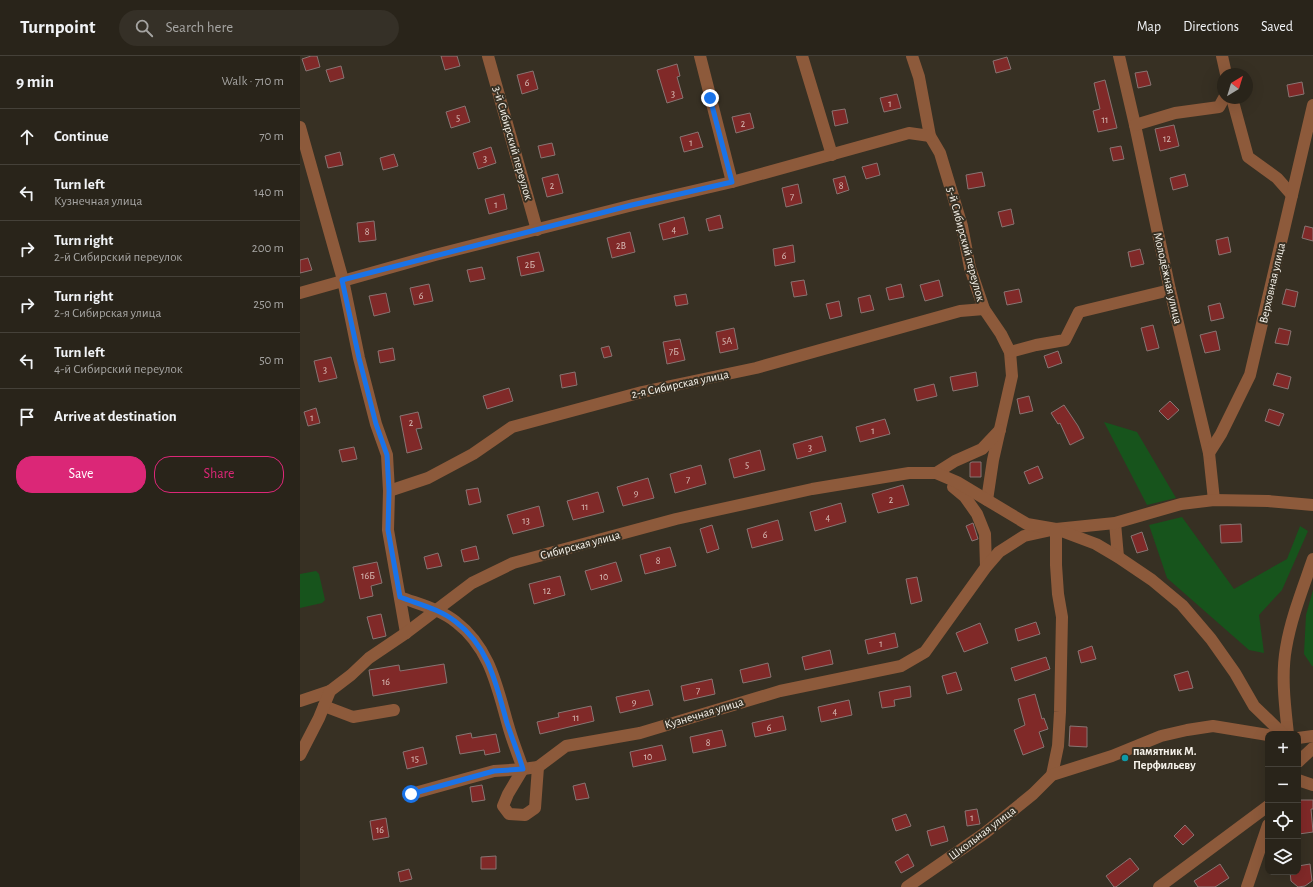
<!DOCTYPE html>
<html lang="en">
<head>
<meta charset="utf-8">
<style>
  :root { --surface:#29241a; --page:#353027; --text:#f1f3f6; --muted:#a5a4a2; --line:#454139; --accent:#db2777 }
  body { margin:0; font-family:"Alegreya Sans",sans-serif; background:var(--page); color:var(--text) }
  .controls { position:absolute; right:12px; bottom:12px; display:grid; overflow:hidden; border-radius:8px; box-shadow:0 4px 16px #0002 }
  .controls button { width:36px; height:36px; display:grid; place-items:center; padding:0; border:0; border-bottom:1px solid var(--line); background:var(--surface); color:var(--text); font:20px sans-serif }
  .compass { position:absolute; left:917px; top:12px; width:36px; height:36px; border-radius:50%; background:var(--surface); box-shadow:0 4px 16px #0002; rotate:38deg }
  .stop { position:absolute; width:12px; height:12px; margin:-9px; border:3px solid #1a73e8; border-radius:50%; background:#fff }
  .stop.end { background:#1a73e8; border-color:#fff; box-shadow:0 1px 4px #0008 }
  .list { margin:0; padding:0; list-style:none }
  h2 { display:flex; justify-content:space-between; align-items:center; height:52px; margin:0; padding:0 16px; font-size:17px }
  h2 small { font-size:13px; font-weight:400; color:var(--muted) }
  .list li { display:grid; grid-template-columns:26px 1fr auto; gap:12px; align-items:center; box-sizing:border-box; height:56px; padding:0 16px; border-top:1px solid var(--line) }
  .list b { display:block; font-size:15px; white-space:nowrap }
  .list p { margin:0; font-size:13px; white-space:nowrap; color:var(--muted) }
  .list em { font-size:13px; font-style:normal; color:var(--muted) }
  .actions { display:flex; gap:8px; padding:12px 16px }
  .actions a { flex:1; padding:9px 0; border:1px solid var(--accent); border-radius:16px; text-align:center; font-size:14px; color:var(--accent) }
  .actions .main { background:var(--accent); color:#fff }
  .icon { flex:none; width:22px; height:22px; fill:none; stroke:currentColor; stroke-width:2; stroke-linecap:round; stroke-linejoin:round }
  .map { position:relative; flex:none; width:1013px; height:831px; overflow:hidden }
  header { display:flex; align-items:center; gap:24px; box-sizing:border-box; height:56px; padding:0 20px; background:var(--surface); border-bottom:1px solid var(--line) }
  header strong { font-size:19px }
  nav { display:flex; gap:22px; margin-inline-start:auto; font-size:14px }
  .search { width:280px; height:36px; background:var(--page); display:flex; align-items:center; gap:10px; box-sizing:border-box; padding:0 14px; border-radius:22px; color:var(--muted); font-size:15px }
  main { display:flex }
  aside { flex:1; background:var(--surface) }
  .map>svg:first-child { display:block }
  .green { fill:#17541c }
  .building { fill:#802928; stroke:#887573 }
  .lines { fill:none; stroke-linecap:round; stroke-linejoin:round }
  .minor { stroke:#8d5a3b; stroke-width:12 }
  .route { stroke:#1a73e8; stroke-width:5 }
  .culture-dot { fill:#0f9aa8; stroke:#373023; stroke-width:1.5 }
  .labels { text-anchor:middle; stroke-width:4; stroke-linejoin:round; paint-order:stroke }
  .number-label { font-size:10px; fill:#d9c0ba }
  .street-label { font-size:12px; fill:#f7f3eb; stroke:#373023 }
  .poi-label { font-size:12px; font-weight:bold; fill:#f7f3eb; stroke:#373023; text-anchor:start }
</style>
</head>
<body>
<header>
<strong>Turnpoint</strong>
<div class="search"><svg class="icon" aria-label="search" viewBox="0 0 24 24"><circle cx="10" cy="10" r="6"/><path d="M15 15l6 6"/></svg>Search here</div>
<nav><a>Map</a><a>Directions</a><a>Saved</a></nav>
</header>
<main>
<aside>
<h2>9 min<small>Walk · 710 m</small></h2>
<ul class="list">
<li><svg class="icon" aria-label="ahead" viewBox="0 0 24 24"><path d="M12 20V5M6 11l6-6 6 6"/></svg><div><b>Continue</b></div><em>70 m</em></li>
<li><svg class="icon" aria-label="left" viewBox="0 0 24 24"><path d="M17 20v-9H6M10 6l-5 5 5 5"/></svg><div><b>Turn left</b><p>Кузнечная улица</p></div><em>140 m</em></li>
<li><svg class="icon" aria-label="right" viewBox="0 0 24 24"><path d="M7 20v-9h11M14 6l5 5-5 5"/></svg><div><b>Turn right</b><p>2-й Сибирский переулок</p></div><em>200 m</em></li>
<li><svg class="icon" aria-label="right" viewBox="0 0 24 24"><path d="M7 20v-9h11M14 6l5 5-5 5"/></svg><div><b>Turn right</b><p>2-я Сибирская улица</p></div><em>250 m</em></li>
<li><svg class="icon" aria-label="left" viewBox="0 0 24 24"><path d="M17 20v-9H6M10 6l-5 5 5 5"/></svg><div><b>Turn left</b><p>4-й Сибирский переулок</p></div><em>50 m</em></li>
<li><svg class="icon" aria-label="arrive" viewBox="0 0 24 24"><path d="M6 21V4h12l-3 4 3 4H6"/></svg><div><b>Arrive at destination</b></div></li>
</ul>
<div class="actions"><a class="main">Save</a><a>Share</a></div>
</aside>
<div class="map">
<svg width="1013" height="831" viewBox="0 0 1013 831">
  <rect width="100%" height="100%" fill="#373023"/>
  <g class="green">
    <path d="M804 366 837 376 876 442 847 449Z"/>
    <path d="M882 461 934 533 987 503 1000 470 1008 475 982 534 959 559 964 597 949 594 867 522 849 469Z"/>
    <path d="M16 515 19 518 25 544 22 547 0 552V518Z"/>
    <path d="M1013 534V610H1012L1004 598 1006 559Z"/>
  </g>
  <g class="building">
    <path d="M11 0H17L20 11 6 15 2 3Z"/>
    <path d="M141 0H157L160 10 145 14Z"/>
    <path d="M707 1 711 13 696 17 693 5Z"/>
    <path d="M377 8 380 20 377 21 383 42 367 47 357 14Z"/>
    <path d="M41 10 44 22 30 26 26 14Z"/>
    <path d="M233 15 238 33 222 38 217 19Z"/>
    <path d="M847 15 851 29 838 32 835 17Z"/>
    <path d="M805 24 817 72 798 76 793 55 800 53 794 27Z"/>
    <path d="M1002 26 1004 38 989 41 987 29Z"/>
    <path d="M597 38 601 52 584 56 580 42Z"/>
    <path d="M165 50 170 66 151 72 146 56Z"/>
    <path d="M545 53 548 67 535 70 532 55Z"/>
    <path d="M450 57 454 72 436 77 432 61Z"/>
    <path d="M874 69 879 90 860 95 855 73Z"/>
    <path d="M398 76 403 91 384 96 380 81Z"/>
    <path d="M252 87 255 99 241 102 238 90Z"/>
    <path d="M821 90 824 103 813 105 810 92Z"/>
    <path d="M191 91 196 107 178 113 173 97Z"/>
    <path d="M40 96 43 109 28 112 25 100Z"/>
    <path d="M94 98 98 110 83 114 80 102Z"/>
    <path d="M577 107 580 119 566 123 562 111Z"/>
    <path d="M682 116 685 130 668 133 666 119Z"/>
    <path d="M258 118 263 137 247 141 242 122Z"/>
    <path d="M885 118 888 130 873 134 870 122Z"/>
    <path d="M545 120 549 134 537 138 533 123Z"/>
    <path d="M498 128 502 147 486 151 482 132Z"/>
    <path d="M204 138 207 153 189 158 185 143Z"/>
    <path d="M711 153 714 168 702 171 698 156Z"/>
    <path d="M420 159 423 172 409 175 406 163Z"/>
    <path d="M384 161 388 178 363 184 359 168Z"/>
    <path d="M74 165 76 184 59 186 57 167Z"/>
    <path d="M1005 170 1013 172V185L1002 182Z"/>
    <path d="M330 176 335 196 312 202 307 182Z"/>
    <path d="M928 181 931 196 919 199 916 184Z"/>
    <path d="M493 189 495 206 475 210 473 193Z"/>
    <path d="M840 193 844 208 831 211 828 196Z"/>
    <path d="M239 196 244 215 221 220 217 201Z"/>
    <path d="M8 202 12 214 0 217V204Z"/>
    <path d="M182 211 185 223 170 226 167 214Z"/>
    <path d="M504 224 507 239 494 241 491 226Z"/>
    <path d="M639 224 643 240 625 245 620 229Z"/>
    <path d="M129 228 133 245 114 249 110 232Z"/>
    <path d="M601 228 604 241 589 244 586 232Z"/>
    <path d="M719 233 722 246 707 249 704 236Z"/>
    <path d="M986 233 998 236 995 251 982 248Z"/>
    <path d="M86 237 90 256 74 260 69 240Z"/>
    <path d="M386 238 388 248 376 250 374 240Z"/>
    <path d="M570 239 574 254 561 257 558 242Z"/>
    <path d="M539 245 542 260 530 263 526 248Z"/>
    <path d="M920 247 924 262 911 265 908 250Z"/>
    <path d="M853 269 859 292 847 295 841 272Z"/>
    <path d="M434 272 438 293 420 297 416 276Z"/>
    <path d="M979 272 991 275 988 289 975 287Z"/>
    <path d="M916 275 920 294 905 297 900 279Z"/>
    <path d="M380 283 385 304 367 308 363 286Z"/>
    <path d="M309 290 312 300 304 302 301 292Z"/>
    <path d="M93 292 95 304 80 307 78 295Z"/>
    <path d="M758 295 762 307 748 312 744 300Z"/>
    <path d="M31 301 37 322 19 326 14 305Z"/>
    <path d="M275 316 277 329 262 332 260 319Z"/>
    <path d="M676 316 678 330 653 335 650 321Z"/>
    <path d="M977 317 991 321 988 333 973 329Z"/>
    <path d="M634 328 637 340 617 345 614 333Z"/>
    <path d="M209 332 213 345 187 353 183 340Z"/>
    <path d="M729 340 733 355 720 358 717 343Z"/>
    <path d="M870 345 879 354 868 364 859 355Z"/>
    <path d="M764 349 778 370 784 382 770 389 760 367 758 368 751 357Z"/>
    <path d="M16 352 20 367 8 370 4 356Z"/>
    <path d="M969 353 984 358 979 370 965 365Z"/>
    <path d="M118 356 122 372 116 373 122 393 107 397 100 360Z"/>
    <path d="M585 363 590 378 560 386 556 371Z"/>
    <path d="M522 380 526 395 497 403 493 388Z"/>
    <path d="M54 391 57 403 42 406 39 394Z"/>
    <path d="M460 394 465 414 434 422 429 403Z"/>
    <path d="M672 406H681V421H670V407Z"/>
    <path d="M401 409 406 428 375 437 370 418Z"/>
    <path d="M738 410 743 422 729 428 724 416Z"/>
    <path d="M348 422 354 442 323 450 317 431Z"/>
    <path d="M603 429 609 449 578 457 572 438Z"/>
    <path d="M178 432 181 446 169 449 166 434Z"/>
    <path d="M298 436 304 456 273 464 267 445Z"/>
    <path d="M541 447 546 466 515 475 510 456Z"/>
    <path d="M239 450 244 470 213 478 207 459Z"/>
    <path d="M478 464 483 484 452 492 447 473Z"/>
    <path d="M673 467 678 483 672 485 666 470Z"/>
    <path d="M941 468 942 486 921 487 920 469Z"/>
    <path d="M412 469 419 493 407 497 400 473Z"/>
    <path d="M842 476 848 494 837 497 831 480Z"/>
    <path d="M176 490 179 503 164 506 161 494Z"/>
    <path d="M370 491 376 510 345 518 340 499Z"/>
    <path d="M138 497 142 510 127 513 124 501Z"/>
    <path d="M77 506 82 527 71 530 73 540 60 543 53 511Z"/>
    <path d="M316 506 322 525 291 534 285 515Z"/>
    <path d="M260 520 265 539 234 548 229 528Z"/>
    <path d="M617 521 622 545 611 548 606 523Z"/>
    <path d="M81 558 86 580 73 583 67 561Z"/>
    <path d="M736 566 740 578 718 585 715 573Z"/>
    <path d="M680 567 688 587 664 596 656 577Z"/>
    <path d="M595 577 598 591 568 598 565 584Z"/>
    <path d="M792 590 796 603 781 607 778 595Z"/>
    <path d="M530 594 533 608 505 614 502 601Z"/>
    <path d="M746 601 750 613 715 625 711 612Z"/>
    <path d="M468 607 471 621 443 627 440 614Z"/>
    <path d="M144 608 147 627 73 640 69 614 99 609 100 615Z"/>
    <path d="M888 615 893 632 879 635 874 619Z"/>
    <path d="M656 616 662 634 647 638 642 620Z"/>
    <path d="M412 623 415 638 384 645 381 630Z"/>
    <path d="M610 630 611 641 594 644 595 650 582 652 579 636Z"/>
    <path d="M349 634 353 649 320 657 316 641Z"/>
    <path d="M735 638 742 663 744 662 748 673 739 676 744 691 723 699 714 674 725 669 718 643Z"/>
    <path d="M549 644 552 659 521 666 518 651Z"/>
    <path d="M291 650 294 665 240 678 237 666 259 661 258 657Z"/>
    <path d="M483 660 486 674 455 681 452 667Z"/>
    <path d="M770 670 787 671V691L769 690Z"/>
    <path d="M422 674 426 690 393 697 390 681Z"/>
    <path d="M171 677 172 682 196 678 200 696 185 699 184 694 160 698 156 680Z"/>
    <path d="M362 689 366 704 333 711 330 696Z"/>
    <path d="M123 691 127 708 107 713 103 696Z"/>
    <path d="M285 727 289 742 276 744 273 730Z"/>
    <path d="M182 729 185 744 172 746 170 731Z"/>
    <path d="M1000 744H1013V753H1011L1013 776 999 778 998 760H1000Z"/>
    <path d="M677 753 680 768 667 770 665 755Z"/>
    <path d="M606 758 611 770 596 775 592 763Z"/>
    <path d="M86 762 89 781 73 784 70 765Z"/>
    <path d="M885 769 894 779 883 789 874 780Z"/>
    <path d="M644 770 648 785 631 790 627 775Z"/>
    <path d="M608 798 614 810 601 817 595 806Z"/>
    <path d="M196 800V813H181V801Z"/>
    <path d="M830 802 839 813 816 831H814L806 820Z"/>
    <path d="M920 808 929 822 915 831H898L894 825Z"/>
    <path d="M1010 808 1012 825 1005 830 998 831 991 825 990 816H998V810Z"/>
    <path d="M109 813 112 823 100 826 98 816Z"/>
  </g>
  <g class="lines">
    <g class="minor">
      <path d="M188 0 237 174"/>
      <path d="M400 0 432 126"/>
      <path d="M502 0 532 99"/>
      <path d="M612 0 619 21 630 80 640 97 662 170 670 212 684 253 701 278 710 296 712 320 693 404 687 444"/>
      <path d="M819 0 835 69 870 234 909 397 914 444"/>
      <path d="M922 0 926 18"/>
      <path d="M932 42 948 101 977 122 992 139"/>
      <path d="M835 69 875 57 919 51 924 42"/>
      <path d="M0 71 43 224 59 302 76 368 87 399 89 435 88 474 106 577"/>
      <path d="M0 237 135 199 333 149 432 126 609 77 630 80"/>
      <path d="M710 296 736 289 765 284 779 256 870 234"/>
      <path d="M909 397 921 378 950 319 1013 49"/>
      <path d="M636 417 655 405 682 393 700 374"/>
      <path d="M653 431 665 441 677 458 685 478 686 511"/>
      <path d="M89 435 128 422 173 398 212 371 342 336 456 312 660 255 684 253"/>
      <path d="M815 467 818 501"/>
      <path d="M100 541C118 548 140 553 156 566 190 592 197 631 208 669 212 684 218 698 223 713L238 711 266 690 340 677 480 635 601 610 625 596 686 511 699 496 724 480 756 473 815 467 881 448 914 444 968 445 1013 449"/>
      <path d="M0 645 30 635"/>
      <path d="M24 650 53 661 94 654"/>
      <path d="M988 678C985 650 981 620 986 592 991 562 1003 532 1013 503"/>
      <path d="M998 682 1013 680"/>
      <path d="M0 699 19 662 30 635 51 619 69 602 106 577 172 527 213 507 376 463 512 433 609 417H636L657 426 727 468 756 473 796 488 818 501 852 524 882 549 911 583 935 617 954 650 983 678"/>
      <path d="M998 706 1013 692"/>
      <path d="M223 713 208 738 203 750 209 758 225 759 235 752 238 711"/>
      <path d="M752 719 758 690 760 656 762 561 758 538 756 509V473"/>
      <path d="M998 724 1013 729"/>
      <path d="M111 738 194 715 223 713"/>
      <path d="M607 831 685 777 733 738 752 719 812 700 861 680 887 674 913 670 968 679"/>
      <path d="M859 831 968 750"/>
      <path d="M947 831 968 769"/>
    </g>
  </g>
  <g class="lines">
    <path class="route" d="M111 738 194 715 223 713C218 697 212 682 207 667 196 628 189 591 156 566 140 553 118 548 100 541L88 474 89 435 87 399 76 368 59 302 42 224 332 149 432 126 410 42"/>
  </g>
  <circle class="culture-dot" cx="825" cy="702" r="4"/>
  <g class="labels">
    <g class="number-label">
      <text x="227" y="30">6</text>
      <text x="373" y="41">3</text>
      <text x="590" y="51">1</text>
      <text x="158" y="65">5</text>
      <text x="805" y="67">11</text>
      <text x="443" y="71">2</text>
      <text x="867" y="86">12</text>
      <text x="391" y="90">1</text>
      <text x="185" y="106">3</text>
      <text x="252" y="133">2</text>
      <text x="541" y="133">8</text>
      <text x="492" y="144">7</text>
      <text x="196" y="152">1</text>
      <text x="374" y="177">4</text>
      <text x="67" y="179">8</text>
      <text x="321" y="193">2В</text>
      <text x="484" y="203">6</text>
      <text x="230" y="212">2Б</text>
      <text x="121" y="243">6</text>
      <text x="427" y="288">5А</text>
      <text x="374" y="299">7Б</text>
      <text x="25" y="317">3</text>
      <text x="12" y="365">1</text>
      <text x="111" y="370">2</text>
      <text x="573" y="378">1</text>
      <text x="510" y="395">3</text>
      <text x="447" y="412">5</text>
      <text x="388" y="427">7</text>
      <text x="336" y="440">9</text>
      <text x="591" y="447">2</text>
      <text x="285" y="454">11</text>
      <text x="528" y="465">4</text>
      <text x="226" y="468">13</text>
      <text x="465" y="482">6</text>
      <text x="358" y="508">8</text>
      <text x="68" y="523">16Б</text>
      <text x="304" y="524">10</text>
      <text x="247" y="538">12</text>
      <text x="581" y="591">1</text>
      <text x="86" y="629">16</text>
      <text x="398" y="638">7</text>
      <text x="334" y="649">9</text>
      <text x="535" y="659">4</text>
      <text x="276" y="665">11</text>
      <text x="469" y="675">6</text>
      <text x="408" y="690">8</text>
      <text x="348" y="704">10</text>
      <text x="115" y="706">15</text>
      <text x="672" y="765">1</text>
      <text x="80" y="777">16</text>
    </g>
    <g class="street-label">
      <text transform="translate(213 87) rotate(74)" y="4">3-й Сибирский переулок</text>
      <text transform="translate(666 188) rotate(75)" y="4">5-й Сибирский переулок</text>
      <text transform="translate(868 222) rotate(77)" y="4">Молодёжная улица</text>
      <text transform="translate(972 227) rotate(-77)" y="4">Верховная улица</text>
      <text transform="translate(380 328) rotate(-12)" y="4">2-я Сибирская улица</text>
      <text transform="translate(280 489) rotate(-15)" y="4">Сибирская улица</text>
      <text transform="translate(404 657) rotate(-17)" y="4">Кузнечная улица</text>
      <text transform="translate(682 777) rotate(-37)" y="4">Школьная улица</text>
    </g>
    <g class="poi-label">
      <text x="833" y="699">памятник М.<tspan x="833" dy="14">Перфильеву</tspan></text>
    </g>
  </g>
</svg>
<div class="controls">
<button>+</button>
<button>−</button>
<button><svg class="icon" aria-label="locate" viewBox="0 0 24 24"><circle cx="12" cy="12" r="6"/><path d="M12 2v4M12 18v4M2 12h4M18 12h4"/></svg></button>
<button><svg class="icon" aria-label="layers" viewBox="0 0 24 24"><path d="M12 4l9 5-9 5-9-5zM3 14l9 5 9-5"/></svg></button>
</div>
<svg class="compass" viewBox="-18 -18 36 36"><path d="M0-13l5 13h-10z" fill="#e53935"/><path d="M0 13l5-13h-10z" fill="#a5a4a2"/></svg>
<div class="stop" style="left:111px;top:738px"></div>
<div class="stop end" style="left:410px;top:42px"></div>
</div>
</main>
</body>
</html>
